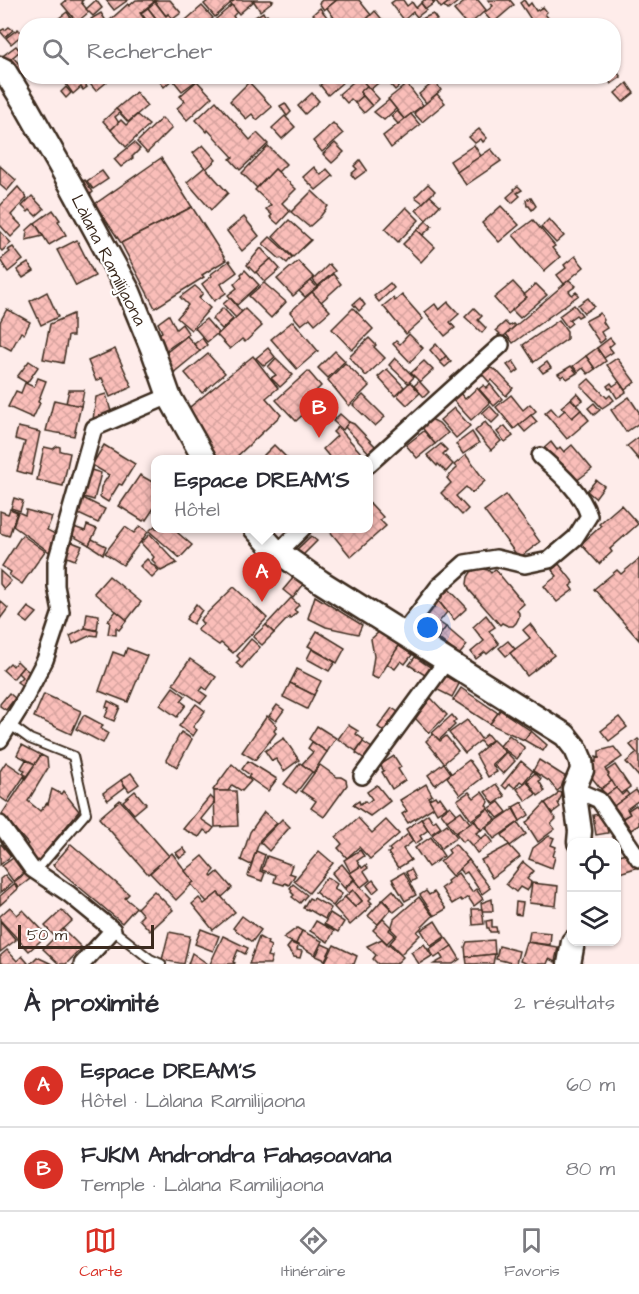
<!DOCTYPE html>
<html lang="fr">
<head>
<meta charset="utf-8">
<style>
  :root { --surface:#fff; --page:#f2f2f3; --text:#2b2b33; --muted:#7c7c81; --line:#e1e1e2; --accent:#d93025 }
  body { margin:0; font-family:"Architects Daughter",sans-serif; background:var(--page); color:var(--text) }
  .controls { position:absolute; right:18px; bottom:18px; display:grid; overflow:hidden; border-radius:12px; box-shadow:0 2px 4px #0004 }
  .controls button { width:54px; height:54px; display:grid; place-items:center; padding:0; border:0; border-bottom:2px solid var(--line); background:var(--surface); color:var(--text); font:30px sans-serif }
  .scale { position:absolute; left:18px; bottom:15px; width:136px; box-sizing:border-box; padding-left:6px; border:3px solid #3b2a1e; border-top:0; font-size:16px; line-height:21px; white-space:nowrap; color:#3b2a1e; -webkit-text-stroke:4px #fff; paint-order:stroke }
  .you { position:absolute; left:428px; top:628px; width:21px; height:21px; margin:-15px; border:4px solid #fff; border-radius:50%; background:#1a73e8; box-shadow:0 0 0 9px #1a73e833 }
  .badge { display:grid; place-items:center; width:39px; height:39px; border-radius:50%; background:var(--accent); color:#fff; font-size:20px; font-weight:700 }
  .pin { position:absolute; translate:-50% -50px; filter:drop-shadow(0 2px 3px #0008) }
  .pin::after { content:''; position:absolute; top:32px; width:21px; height:18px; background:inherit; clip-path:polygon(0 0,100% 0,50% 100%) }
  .popup { position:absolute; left:151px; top:455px; width:222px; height:78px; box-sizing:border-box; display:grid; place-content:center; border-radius:12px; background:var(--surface); filter:drop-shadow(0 2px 4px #0005); font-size:20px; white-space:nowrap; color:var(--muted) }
  .popup b { font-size:22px; color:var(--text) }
  .popup::after { content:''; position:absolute; left:50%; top:100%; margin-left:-12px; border:12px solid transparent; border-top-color:var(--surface) }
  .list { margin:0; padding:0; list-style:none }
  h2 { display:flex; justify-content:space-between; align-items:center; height:78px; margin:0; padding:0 24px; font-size:26px }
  h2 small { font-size:20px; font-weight:400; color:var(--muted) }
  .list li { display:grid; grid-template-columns:39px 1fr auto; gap:18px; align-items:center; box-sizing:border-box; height:84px; padding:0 24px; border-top:2px solid var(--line) }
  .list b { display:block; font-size:22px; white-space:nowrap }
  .list p { margin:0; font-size:20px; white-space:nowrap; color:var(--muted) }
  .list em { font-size:20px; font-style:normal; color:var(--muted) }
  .icon { flex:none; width:33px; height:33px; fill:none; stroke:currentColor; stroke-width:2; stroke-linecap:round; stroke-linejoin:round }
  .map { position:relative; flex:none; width:639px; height:964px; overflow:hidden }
  .search { position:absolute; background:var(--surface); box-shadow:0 2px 4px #0004; left:18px; right:18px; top:18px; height:66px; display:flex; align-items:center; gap:15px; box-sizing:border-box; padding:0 21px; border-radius:24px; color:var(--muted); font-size:22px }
  .sheet { height:246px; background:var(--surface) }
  nav { display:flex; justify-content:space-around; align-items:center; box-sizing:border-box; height:84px; border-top:2px solid var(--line); background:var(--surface); font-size:16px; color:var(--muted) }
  nav a { display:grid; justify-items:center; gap:3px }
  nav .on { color:var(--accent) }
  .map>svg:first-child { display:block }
  .building { fill:url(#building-cross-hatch); stroke:#3b2a1e; stroke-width:1.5 }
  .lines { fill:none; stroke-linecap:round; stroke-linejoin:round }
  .lane-casing { stroke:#3b2a1e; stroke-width:12 }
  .street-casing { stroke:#3b2a1e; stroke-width:20 }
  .secondary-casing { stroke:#3b2a1e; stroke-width:27 }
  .lane { stroke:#fff; stroke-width:8 }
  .street { stroke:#fff; stroke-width:15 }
  .secondary { stroke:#fff; stroke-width:22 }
  .labels { text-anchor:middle; stroke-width:4.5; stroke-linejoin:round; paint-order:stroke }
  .street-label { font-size:18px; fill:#3b2a1e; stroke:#fff }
</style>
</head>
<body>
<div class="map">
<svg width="639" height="964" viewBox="0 0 639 964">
  <defs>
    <pattern id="building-cross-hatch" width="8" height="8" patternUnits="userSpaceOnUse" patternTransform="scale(1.5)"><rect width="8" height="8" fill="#fabeb9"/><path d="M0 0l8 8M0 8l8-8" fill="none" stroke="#d7a39f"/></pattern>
  </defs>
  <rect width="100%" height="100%" fill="#feecea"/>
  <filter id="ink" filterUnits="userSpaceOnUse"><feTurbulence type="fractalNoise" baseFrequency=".0167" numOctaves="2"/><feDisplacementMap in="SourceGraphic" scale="12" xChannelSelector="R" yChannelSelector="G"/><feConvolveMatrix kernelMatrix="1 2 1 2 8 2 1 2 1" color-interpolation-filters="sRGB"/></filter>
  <g filter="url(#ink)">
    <g class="building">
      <path d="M67 0H83L81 2 89 12 77 22 62 4Z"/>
      <path d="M96 0 102 8 93 16 86 9Z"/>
      <path d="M106 0H128L114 10Z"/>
      <path d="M136 0H152L154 2 140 13 149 26H115L110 20 128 4 129 6Z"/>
      <path d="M154 0H170L181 13 173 19 168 14 166 16Z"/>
      <path d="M209 0H234L215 17 204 4Z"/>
      <path d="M235 0H251L253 2 239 14 230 3Z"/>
      <path d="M253 0H271L273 1 260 11Z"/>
      <path d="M322 0H337L324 10 319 3Z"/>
      <path d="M337 0H359L371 15 360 26H340L327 8Z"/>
      <path d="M395 0H403L407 6 412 2 416 8 421 3 426 10 417 17 413 12 404 20 391 3Z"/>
      <path d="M424 0H432L434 3 426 9 421 3Z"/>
      <path d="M432 0H448L449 2 441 8 436 1 434 3Z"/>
      <path d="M448 0H460L448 10 444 6 449 2Z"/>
      <path d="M467 0H478L486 10 468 26 454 10Z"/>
      <path d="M488 0H510L514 5 493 23 484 13 493 6Z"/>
      <path d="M524 0 528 6 531 3 536 11 543 7 547 12 545 14 550 20 543 25 540 20 534 24 520 3Z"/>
      <path d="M155 2 166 16 168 14 173 19 167 24 163 20 159 22 148 8Z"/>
      <path d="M232 5 237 12 233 16 240 26H208Z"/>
      <path d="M202 6 213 18 205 26H179Z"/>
      <path d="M148 8 160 24 158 26H151L141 13Z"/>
      <path d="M320 8 334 26H317L316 24 319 21 313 14Z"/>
      <path d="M375 11 385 23 382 26H360Z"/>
      <path d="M67 12 76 25H50Z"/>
      <path d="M263 12 265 16 267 15 274 24 272 26H261L255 17Z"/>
      <path d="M101 13 108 24 96 26 91 19Z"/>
      <path d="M433 14 437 20 421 26 419 20Z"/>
      <path d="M9 27 13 30 5 37 0 31 4 29 5 30Z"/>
      <path d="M18 29 23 34 11 44 6 38Z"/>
      <path d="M16 46 20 51 7 62 0 58Z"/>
      <path d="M13 57 25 71 16 78 5 64Z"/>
      <path d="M614 68 621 77 611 84 606 76H614Z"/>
      <path d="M75 76H78L87 87 83 90 81 87 73 94 66 84Z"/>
      <path d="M78 76H114L96 91 86 79 83 82Z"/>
      <path d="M155 76H176L164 87Z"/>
      <path d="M177 76H199L200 78 182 91 173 80Z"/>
      <path d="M330 76H338L343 82 328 95 320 85Z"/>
      <path d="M374 76 378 83 370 90 359 77Z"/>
      <path d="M383 76H405L403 78 405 81 395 90Z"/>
      <path d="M359 77 367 86 360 92 363 96 355 103 351 99 347 103 339 94Z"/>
      <path d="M197 81 212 97 187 120 177 108 185 101 180 96Z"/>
      <path d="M435 81 441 90 426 103 419 94Z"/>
      <path d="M249 82 272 107 257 120 252 114 246 119 230 101Z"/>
      <path d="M627 83 634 93 623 102 615 93Z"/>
      <path d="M407 84 423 105 404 119 388 99Z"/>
      <path d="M367 86 379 99 372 106 360 92Z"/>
      <path d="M66 87 71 93 66 98 61 92Z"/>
      <path d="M136 92 147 106 128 122 116 109Z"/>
      <path d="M312 93 319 101 305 114 298 106Z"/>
      <path d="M437 94 445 103 422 122 414 113Z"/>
      <path d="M363 96 372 106 364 113 355 103Z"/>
      <path d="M389 100 396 109 384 120 374 112Z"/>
      <path d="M216 101 250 140 257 133 268 144 240 170 230 159 233 157 208 130 207 132 196 120Z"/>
      <path d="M285 103 291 112 287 116 280 106Z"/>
      <path d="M116 109 120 113 115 117 119 123 111 130 103 121Z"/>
      <path d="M397 111 404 119 398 124 391 116Z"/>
      <path d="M411 114 420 125 391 148 383 136Z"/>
      <path d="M137 115 149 125 126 147 111 130 121 120 126 125Z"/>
      <path d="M285 116 295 127 282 139 272 128Z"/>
      <path d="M162 118 172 128 147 153 137 142Z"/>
      <path d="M333 123 343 134 322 152 313 141Z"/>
      <path d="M479 129 487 138 483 142 481 139 475 143 469 137Z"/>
      <path d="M134 143 140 149 132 157 133 158 121 167 114 159Z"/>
      <path d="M335 143 344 152 332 163 323 154Z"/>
      <path d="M203 145 216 160 206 169 193 153Z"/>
      <path d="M474 145 481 156 457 172 450 161Z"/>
      <path d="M268 146 286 164 278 172 275 169 257 188 242 173Z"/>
      <path d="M491 149 501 161 466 185 457 172Z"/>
      <path d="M161 158 192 207 121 243 95 204Z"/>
      <path d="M360 160 367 170 355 179 351 174 357 169 354 166Z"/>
      <path d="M0 166 16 180 7 191 0 185Z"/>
      <path d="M205 167 228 193 211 210 187 182Z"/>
      <path d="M314 167 321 175 327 169 333 176 316 190 303 177Z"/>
      <path d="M275 169 296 189 282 203 290 211 278 224 270 217 272 215 266 209 271 205 255 190Z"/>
      <path d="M102 171 108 179 93 189 87 181Z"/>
      <path d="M85 180 93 192 86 198 77 185Z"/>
      <path d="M428 184 435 191 423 203 415 197Z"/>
      <path d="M518 186 522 190 517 193 520 196 512 203 507 197 515 190 514 189Z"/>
      <path d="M18 187 27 198 11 215 22 226 11 237 0 225V206Z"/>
      <path d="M312 191 328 206 320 217 310 226H308L291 212Z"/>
      <path d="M32 196 44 209 36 216 30 210 28 212 22 206Z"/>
      <path d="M430 196 440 205 426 220 416 210Z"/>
      <path d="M531 198 536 206 532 210 529 206H527L526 200Z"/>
      <path d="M501 206 519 225 499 242 482 223Z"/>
      <path d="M192 207 226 260 202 275 204 277 155 308 121 243Z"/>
      <path d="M406 207 419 220 398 242 385 229Z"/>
      <path d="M53 210 60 220 58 221 66 235 49 245 35 223Z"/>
      <path d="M244 217 259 236 242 251 227 231Z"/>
      <path d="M549 219 564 236 556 243 541 227Z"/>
      <path d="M289 220 311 240 293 257 273 237Z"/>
      <path d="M533 220 555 246 552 248 560 257 544 271 513 235Z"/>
      <path d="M426 221 432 226 423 235 417 230Z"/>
      <path d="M35 223 43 236 26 240 27 230Z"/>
      <path d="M417 230 435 247 421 262 403 244Z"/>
      <path d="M0 231 11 243 2 251 0 249Z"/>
      <path d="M270 237 292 257 287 263 281 258 280 259 263 244Z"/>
      <path d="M77 240 95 276 76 286 57 250Z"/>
      <path d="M13 247 23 260 8 272 0 260 10 252 8 250Z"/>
      <path d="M261 248 271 259 255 273 247 265Z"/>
      <path d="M575 256 584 267 564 284 557 275 566 268 564 265Z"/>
      <path d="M271 259 280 269 265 282 256 272Z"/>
      <path d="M229 261 237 272 221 284 226 293 214 301 202 284 212 276 211 274Z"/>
      <path d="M298 261 314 278 293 296 277 279Z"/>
      <path d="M28 263 34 271 23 278 17 270Z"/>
      <path d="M329 264 335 271 318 286 313 280Z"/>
      <path d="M245 270 259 285 237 305 228 295 237 288 234 284 242 276 241 274Z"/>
      <path d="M333 274 341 284 321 302 312 292Z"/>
      <path d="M569 280 576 286 569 291 572 295 576 292 579 295 513 343 506 334Z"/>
      <path d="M311 281 317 287 305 297 299 291Z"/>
      <path d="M513 282 527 297 508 314 494 298Z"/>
      <path d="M264 283 286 302 271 318 249 296Z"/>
      <path d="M390 283 394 288 379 302 374 296Z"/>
      <path d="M536 284 547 295 520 318 512 310 527 297 524 295Z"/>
      <path d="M195 286 203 293 199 298 210 308 191 330 177 318 188 305 180 297Z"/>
      <path d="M47 292 58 317 41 325 30 301Z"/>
      <path d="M312 292 330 311 315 324 310 318 301 325 290 312Z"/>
      <path d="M402 295 423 319 406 334 383 306 393 298 395 301Z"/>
      <path d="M230 298 242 312 236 318 223 304Z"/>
      <path d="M360 298 365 305 359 311 353 304Z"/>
      <path d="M588 298 594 306 584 313 578 305Z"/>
      <path d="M448 302 459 314 450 322 455 328 445 336 425 312 435 304 439 310Z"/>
      <path d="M574 305 582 315 578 317 576 315 569 320 572 323 567 327 559 316Z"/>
      <path d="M223 308 233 319 222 329 212 319Z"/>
      <path d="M353 308 373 329 352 350 332 329Z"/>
      <path d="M474 308 482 316 478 320 486 328 482 333 465 317Z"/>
      <path d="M7 309 30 322 24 334 21 332 11 350 0 344V322Z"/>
      <path d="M245 309 262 326 245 342 242 339 230 349 217 335Z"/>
      <path d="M600 313 604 320 603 322 607 328 601 332 605 339 600 343 585 321Z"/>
      <path d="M73 314V336H68L63 363 43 359 50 324Z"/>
      <path d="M169 315 176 329 182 324 189 334 162 353 151 339 162 332 158 323Z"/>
      <path d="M206 319 218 333 207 342 195 328Z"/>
      <path d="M559 320 567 331V339L534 362 523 345Z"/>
      <path d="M293 321 318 351 297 369 271 339Z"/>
      <path d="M505 322 509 326 513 324 515 326 501 339 498 335 500 334 496 330Z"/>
      <path d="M409 334 423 348 410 362 393 344 396 341 400 344Z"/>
      <path d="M187 336 200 351 167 378 158 359Z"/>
      <path d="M202 338 207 345 200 351 194 344Z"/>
      <path d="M369 338 376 345 374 347 385 358 366 376 349 357Z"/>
      <path d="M610 338 614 343 609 347 613 352 604 358 597 348Z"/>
      <path d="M436 344 446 356 440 362 430 350Z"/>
      <path d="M268 348 275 357 264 366 256 358Z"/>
      <path d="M597 348 606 361 595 369 586 356Z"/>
      <path d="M115 349 132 387 110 397 102 378 96 381 88 361Z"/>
      <path d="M335 351 345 361 328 378 318 368Z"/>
      <path d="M208 354 225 373 202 393 185 373Z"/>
      <path d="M253 356 278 388 266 398 281 415 233 460H217L185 411Z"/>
      <path d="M446 356 451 362 445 367 440 362Z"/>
      <path d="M586 356 595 369 588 374 583 368 578 372 573 366Z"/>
      <path d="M276 358 293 375 280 387 271 378 276 375 268 367Z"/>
      <path d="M395 358 414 377 408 383 389 365Z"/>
      <path d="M617 358 635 382 625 390 607 365Z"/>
      <path d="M29 361 38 367 27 383 17 377Z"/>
      <path d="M424 361 433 370 420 382 411 373Z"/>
      <path d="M513 361 519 370 514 374 507 365Z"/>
      <path d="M547 362 551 368 543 373 539 368Z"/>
      <path d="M345 363 369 386 349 406 328 380Z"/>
      <path d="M571 366 577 373 567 379 564 375 561 377 558 374Z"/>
      <path d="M490 368 496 370 513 388 506 396 491 380 489 382 482 374Z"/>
      <path d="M387 369 404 387 395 396 378 377Z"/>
      <path d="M308 371 321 386 305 402 310 408 296 421 276 400Z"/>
      <path d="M38 378 46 381 38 402 40 403 33 418 8 407 16 391 21 393 25 383 34 387Z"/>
      <path d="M589 379 607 398 610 395 614 400 602 408 581 386Z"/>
      <path d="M419 381 429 392 424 397 414 386Z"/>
      <path d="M410 382 420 393 407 405 397 395Z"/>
      <path d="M619 382 626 392 617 398 611 388 609 389 607 386 611 383 613 386Z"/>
      <path d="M490 384 502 399 494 406 479 389 484 385 486 388Z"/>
      <path d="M477 388 490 403 471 420 452 399 459 392 465 399Z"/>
      <path d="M69 390H84L81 406 66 403Z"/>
      <path d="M577 393 583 400 576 405 571 399Z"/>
      <path d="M106 394 112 415 93 420 96 397Z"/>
      <path d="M363 395 385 417 375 426 353 405Z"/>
      <path d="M511 395 523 410 530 404 536 411 514 429 496 407Z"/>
      <path d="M629 397 639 412V423L626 432 611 410Z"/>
      <path d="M571 399 581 410 572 418 561 407Z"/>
      <path d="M54 400 81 406 74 436 46 431Z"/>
      <path d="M594 403 600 410 594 415 588 408Z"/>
      <path d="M490 406 499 416 492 423 482 413Z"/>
      <path d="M454 408 470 426 456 438 440 420Z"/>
      <path d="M551 408 558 416 565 410 572 418 581 410 589 420 567 439 545 413Z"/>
      <path d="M340 414 349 422 343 430 333 421Z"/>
      <path d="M531 415 537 422 525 432 519 425Z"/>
      <path d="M429 418 439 423 448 433 435 444 420 425Z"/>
      <path d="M349 422 354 424 378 449 371 455 345 427Z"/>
      <path d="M485 422 501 441 491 450 475 431Z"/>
      <path d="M505 426 513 436 505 442 497 432Z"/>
      <path d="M18 427 40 432 31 475 17 471 25 442 15 439Z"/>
      <path d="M338 427 361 453 354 460H332L323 449 337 436 333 432Z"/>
      <path d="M424 431 435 444 417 458 406 445Z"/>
      <path d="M472 432 479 443 463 454 456 444Z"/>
      <path d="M639 437V460L627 446Z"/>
      <path d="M551 442 557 450 560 447 564 452 572 445 592 469 571 485 542 450Z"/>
      <path d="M441 444 447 450 443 454 453 464 446 472 438 464 437 466 427 455Z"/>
      <path d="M104 445 135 464 122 485 119 484 108 502 100 497 101 487 109 475 92 465Z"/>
      <path d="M274 445 289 460H259Z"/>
      <path d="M57 446 60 447V451L70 453 63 486 37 480 44 447 53 449Z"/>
      <path d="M466 455 485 481 472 493 466 487 456 496 468 509 462 515 441 493 451 483 447 478 457 468 454 465Z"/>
      <path d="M88 469 101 473 94 500 80 496Z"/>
      <path d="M140 475 156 484V505L146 520 145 519 143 521 119 506Z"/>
      <path d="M596 480 604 486 595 498 587 491Z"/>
      <path d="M506 495 540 542 519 558 484 511Z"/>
      <path d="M14 498 23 501 20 511 11 508Z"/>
      <path d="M83 498 105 509 98 523 76 513Z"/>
      <path d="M370 503 383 517 380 520 386 526 351 557 328 529 368 528V504Z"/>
      <path d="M621 505 638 524 610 549 612 552 599 564 581 544 601 526 599 524Z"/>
      <path d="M10 509 17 512 9 536 0 533V511L8 514Z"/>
      <path d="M26 510 52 517 47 530 59 536 51 553 13 526 18 512 25 515Z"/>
      <path d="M87 525 97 529 89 545 71 535 74 527 85 531Z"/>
      <path d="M156 525V528H172L192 545 180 558 149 531Z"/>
      <path d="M140 526 148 532 123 565 105 553 125 527 134 533Z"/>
      <path d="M150 534 177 563 161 571 155 565 156 564 152 560 154 557 141 543Z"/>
      <path d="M22 535 45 551 22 584 9 575 11 572 2 566Z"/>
      <path d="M311 536 317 541 296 562 289 557Z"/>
      <path d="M92 539 106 546 103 554 89 545Z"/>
      <path d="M72 542 82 546 75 560 65 556Z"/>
      <path d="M147 559 159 571 152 578 140 566Z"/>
      <path d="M639 559V640L594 589 617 570 621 574Z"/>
      <path d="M559 564 574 583 570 586 573 590 557 602 544 586 557 576 552 570Z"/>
      <path d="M477 569H483L488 570 491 573 495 569 524 604 517 610 519 613V617L516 623 513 626H508L502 623 500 625 470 591 467 584 468 577 471 572Z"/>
      <path d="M0 571 11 581 4 589 0 584Z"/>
      <path d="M109 576 141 602 127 620 94 593Z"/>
      <path d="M294 577 304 584 293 598 283 590Z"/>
      <path d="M234 587 267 618 233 653 221 643 219 645 197 630 203 624 200 620Z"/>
      <path d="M448 588 467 608 454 620 437 599Z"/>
      <path d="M315 596 362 625 358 634 326 627 308 618Z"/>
      <path d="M291 598 299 605 294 610 297 612 290 619 289 617 274 633 266 625Z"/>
      <path d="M437 599 447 612 439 622 446 627 435 642 410 631Z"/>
      <path d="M0 601 8 608 0 619Z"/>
      <path d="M196 604 202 610 193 624 186 619Z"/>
      <path d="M28 607 37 613 28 623 20 617Z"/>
      <path d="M116 611 127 620 119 630 116 628V635L108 634 110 622 108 621Z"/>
      <path d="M87 613 99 615 97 630 85 628Z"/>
      <path d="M486 615 495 627 489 631 499 644 487 654 485 652 476 659 471 652 484 641 473 627Z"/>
      <path d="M530 624 554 655 527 676 510 653 530 638 523 630Z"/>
      <path d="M266 625 274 633 262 645 253 637Z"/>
      <path d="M446 627 467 645 459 655 438 638Z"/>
      <path d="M85 628 98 631 97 636 91 635 73 644 70 636Z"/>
      <path d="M317 631 345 648 337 663 308 646Z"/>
      <path d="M379 632 399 646 378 679 371 676 374 656 371 639Z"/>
      <path d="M251 639 260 647 242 668 236 663 240 659 237 656Z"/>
      <path d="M508 641 515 649 506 656 499 648Z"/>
      <path d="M399 646 412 655 405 664 401 661 395 669 387 664Z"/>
      <path d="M127 648 147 656 128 702 99 691 113 652 124 656Z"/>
      <path d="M312 649 335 662 329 671 307 659Z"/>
      <path d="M415 657 433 669 428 677 409 665Z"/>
      <path d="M190 659 216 677 207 690 203 687 200 691 207 696 201 703 173 684Z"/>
      <path d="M17 661 23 667 13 679 3 670 10 663 13 666Z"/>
      <path d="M23 667 32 674 23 686 17 682 22 677 18 673Z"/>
      <path d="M297 669 321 681 314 695 290 683Z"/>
      <path d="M444 675 459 684 452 697 436 689Z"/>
      <path d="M290 683 314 695 307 709 283 697Z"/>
      <path d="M173 687 185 696 181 701 186 705 177 717 160 705Z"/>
      <path d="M461 688 498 713 490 724 453 700Z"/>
      <path d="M9 693 15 698 6 710 0 706V704Z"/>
      <path d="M44 694 81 711 71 734 34 717Z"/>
      <path d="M431 698 447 715 429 733 415 718Z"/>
      <path d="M108 701 120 707 114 721 105 717 109 708 106 707Z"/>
      <path d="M196 704 205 711 193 727 197 730 193 736 179 726Z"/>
      <path d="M277 705 284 710 276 721 269 716Z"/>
      <path d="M392 708 404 716 390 736 378 727Z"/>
      <path d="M500 710 531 731 524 740 490 724Z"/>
      <path d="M84 715 103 725 101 729 108 733 103 743 76 729Z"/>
      <path d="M452 715 456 720 453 723 455 725 439 740 432 733Z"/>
      <path d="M267 716 277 726 274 731 276 733 255 760 242 752Z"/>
      <path d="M619 717 627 727 609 741 601 731Z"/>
      <path d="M467 720 481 739 487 734 492 740 484 746 480 741 465 753 449 733Z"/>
      <path d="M348 725 358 731 356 734 364 740 356 751 338 739Z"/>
      <path d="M317 726 336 738 327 752 309 739Z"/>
      <path d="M531 731 547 745 543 751 524 740Z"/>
      <path d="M181 732 192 739 177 767 166 760Z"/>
      <path d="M433 734 440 741 446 736 458 751 444 763 426 741Z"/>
      <path d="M509 735 525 748 517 759 500 746Z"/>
      <path d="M284 738 299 760 284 771 276 759 272 761 265 751Z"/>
      <path d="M638 739 639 740V777L626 762 637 753 630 745Z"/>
      <path d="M493 740 505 752 492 764 497 772 488 777 476 755Z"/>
      <path d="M312 742 327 752 313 773 302 764 313 752 308 748Z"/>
      <path d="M363 742 378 752 371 763 356 753Z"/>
      <path d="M22 745 41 755 35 764 17 755Z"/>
      <path d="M614 747 622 757 605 769 609 774 608 776 612 781 601 789 593 779 590 773H592L594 761 596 762V757L599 758V751Z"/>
      <path d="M506 752 515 761 503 774 494 765Z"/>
      <path d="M41 755 47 758 48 768 28 801 40 811 47 803 48 804 52 789 61 794 63 791 79 811 37 862 24 848 28 844 2 814Z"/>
      <path d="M394 756 401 767 398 769 405 780 392 789 382 772 384 771 380 765Z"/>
      <path d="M26 760 35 764 25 778 24 777 25 775 23 773 25 771 21 768Z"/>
      <path d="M469 760 482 778 460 795 447 777Z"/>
      <path d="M539 760 566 777V784L557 791 549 781 533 771Z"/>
      <path d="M248 761 277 779 268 791 248 777 250 775 242 769Z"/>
      <path d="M521 761 533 771 523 783 520 781 515 788 510 784 506 789 502 785Z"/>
      <path d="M6 762 25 775 7 802 0 797V771Z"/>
      <path d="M300 763 312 772 296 793 284 784Z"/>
      <path d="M444 763 451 773 435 785 428 775Z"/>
      <path d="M232 764 251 781 242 791 232 785 228 791H214L213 790Z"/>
      <path d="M320 765 337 777H341L346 780 347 785 324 817 311 808 316 801 301 791Z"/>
      <path d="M615 765 630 787 620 794 608 776 609 774 606 771Z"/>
      <path d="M131 773 139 784 129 791 121 780Z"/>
      <path d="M535 773 541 779 539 781 545 791 538 796 527 780Z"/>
      <path d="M121 780 125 787 108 800 103 793Z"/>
      <path d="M527 781 536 794 526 801 517 789Z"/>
      <path d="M612 781 616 788 606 795 601 789Z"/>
      <path d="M426 784 432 795 428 797 434 807 408 823 402 814 407 811 400 800Z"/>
      <path d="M496 784 505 796 494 804 485 792Z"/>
      <path d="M377 785 390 801 370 816 353 805 359 801 360 804 365 801 367 803 372 799 367 792Z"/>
      <path d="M616 788 622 795 626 791 629 795 614 806 606 795Z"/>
      <path d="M636 790 639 795V800L627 809 630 814 623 818 614 806Z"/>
      <path d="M135 791 146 804 134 814 123 801Z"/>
      <path d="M214 791H236L238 826 215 827Z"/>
      <path d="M469 792 474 798 482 792 489 802 486 805 488 808 471 820 457 800Z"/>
      <path d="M558 792 563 793 558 803 560 807 552 813 545 803 556 796Z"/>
      <path d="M210 796 214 800V803L201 819 214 828 209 834 204 830 199 837 183 829Z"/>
      <path d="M435 796 437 799 440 797 447 807 437 813 429 799Z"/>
      <path d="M120 800 169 856 148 874 99 818Z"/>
      <path d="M499 802 507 812 498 818 490 808Z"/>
      <path d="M522 802 529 815 520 821 513 807Z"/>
      <path d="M545 803 556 819 551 824 555 829 538 842 526 823Z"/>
      <path d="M636 805 639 809V825L631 830 623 818 630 814 628 810Z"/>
      <path d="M450 806 457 814 447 821 441 813Z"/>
      <path d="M488 809 496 819 481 830 474 820Z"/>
      <path d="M513 809 520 821 494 839 486 828Z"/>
      <path d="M461 811 470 823 456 833 447 821Z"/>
      <path d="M264 812 277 823 260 840 251 865 241 860 250 832Z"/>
      <path d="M604 813 608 833 596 835 593 815Z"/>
      <path d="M428 814 433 822 436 820 441 827 431 834 421 819Z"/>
      <path d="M358 818 372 833 386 820 399 834 370 859 359 847 347 858 338 848 342 844 336 837Z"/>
      <path d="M282 819 290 827 269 851 260 842Z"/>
      <path d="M421 819 428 830 420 836 422 839 415 844 406 829Z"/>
      <path d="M474 820 481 830 476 833 481 839 472 846 466 839 463 842 456 833Z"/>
      <path d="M518 823 526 834 510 846 502 835Z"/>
      <path d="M447 824 457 837 441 848 432 835Z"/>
      <path d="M408 834 413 841 403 849 411 860 398 868 388 853 391 851 389 849Z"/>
      <path d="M487 834 493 842 477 853 472 846Z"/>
      <path d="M549 836 554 838 551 845 556 847 553 856 555 857 552 868 529 859 533 848Z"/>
      <path d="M431 837 444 856 428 867 415 848Z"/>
      <path d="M1 844 11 856 0 865V845Z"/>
      <path d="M71 844 129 894 125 898 136 907 122 923 53 865Z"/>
      <path d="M455 844 469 860 452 876 440 862 450 853 448 850Z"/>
      <path d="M509 845 520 857 492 878 481 860Z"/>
      <path d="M183 848 187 853 180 858 176 853Z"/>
      <path d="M360 850 364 856 357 861 361 867 351 873 344 860Z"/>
      <path d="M256 851 265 855 260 871 265 873 262 881 248 876Z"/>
      <path d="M319 851 333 863 309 893 294 881Z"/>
      <path d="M628 852 639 867 616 874V856Z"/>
      <path d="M172 853 194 882 176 900 150 873Z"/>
      <path d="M16 856 27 871 13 881 2 866Z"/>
      <path d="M203 856 215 870 211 875 212 877 218 872 232 888 222 897 218 893 207 902 191 884 194 882 185 871Z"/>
      <path d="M267 856 292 865 289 873 295 875 289 885 285 883 284 885 274 882 276 875 262 870Z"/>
      <path d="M469 860 490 888 482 894 467 872 463 874 459 869Z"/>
      <path d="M523 862 534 871 527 879 531 882 530 887 527 891 520 887 516 892 506 884Z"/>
      <path d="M342 864 354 879 344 888 332 873Z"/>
      <path d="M366 865 368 868 364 871 370 880 361 887 350 873 361 866 362 868Z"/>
      <path d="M411 869 416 879 411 882 406 872Z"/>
      <path d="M404 872 416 895 405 901 392 879Z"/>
      <path d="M26 873 30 879 18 888 14 882Z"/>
      <path d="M458 873 472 892 476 889 483 899 474 906 468 897 462 901 460 899 452 904 441 888 448 883 447 881Z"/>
      <path d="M5 875 12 883 0 893V879Z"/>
      <path d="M327 877 337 884 334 889 342 894 333 906 315 892Z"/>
      <path d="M354 880 371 898 369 900 372 903 370 904 371 906 350 925 334 907 345 897 355 907 362 901 353 890 349 893 345 889Z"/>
      <path d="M373 880 379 888 373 893 367 885Z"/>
      <path d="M532 883 558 886 556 906 529 903Z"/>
      <path d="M14 884 18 889 0 905V896Z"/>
      <path d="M293 884 307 895 300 903 292 897 294 895 291 892 292 890 290 888Z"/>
      <path d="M353 890 362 901 355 907 345 897Z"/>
      <path d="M393 890 404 904 394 912 383 899Z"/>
      <path d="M154 891 173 910 150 931 139 919 143 915 137 908Z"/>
      <path d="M426 891 429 895 434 892 446 909 434 916 420 895Z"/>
      <path d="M218 893 235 912 213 930 192 904 199 898 204 904Z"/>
      <path d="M419 897 433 916 417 932 420 935 401 954 390 943 397 935 391 929 394 919Z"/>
      <path d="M309 898 313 900 314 898 331 908 325 919 308 909V910L303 908Z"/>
      <path d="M492 899 493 911H482L481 903Z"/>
      <path d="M382 900 391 909 378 924 368 916Z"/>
      <path d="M516 902 523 903 521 915 515 914Z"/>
      <path d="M10 907 17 915 23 910 47 935 29 951 0 920V916Z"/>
      <path d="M472 909H482L484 924 473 925Z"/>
      <path d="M62 910 72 921 55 937 45 926Z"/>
      <path d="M330 913 344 922 338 932 324 924Z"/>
      <path d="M242 916 261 930 252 942 233 928Z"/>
      <path d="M383 919 391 927 389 930 395 935 387 943 373 930Z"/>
      <path d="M492 920V927H496L497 932H490L489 928H487L486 921Z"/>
      <path d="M0 921 16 940 0 952Z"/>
      <path d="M316 921 334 931 328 942 310 931Z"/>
      <path d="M435 921 445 937 431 946 421 930Z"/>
      <path d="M297 928 302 931 296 944 283 938Z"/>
      <path d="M63 929 82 948 66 964H59L43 949Z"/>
      <path d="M201 929 219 936 213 951 195 944Z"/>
      <path d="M302 931 322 941 315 955 296 944Z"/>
      <path d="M530 931 551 933 550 945 528 942Z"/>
      <path d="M169 932 190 936 184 964 162 960Z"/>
      <path d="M223 936 248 948 245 954 238 950 233 962 235 963 234 964H210Z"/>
      <path d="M259 937 268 942 267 944 271 946 267 956 272 957 270 964H249Z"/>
      <path d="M446 938 452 946 435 958 429 949Z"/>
      <path d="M382 939 388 945 389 944 403 957 396 964H378L373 959 376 955 367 946Z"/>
      <path d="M494 940 495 954 466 957 465 947 467 942Z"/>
      <path d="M526 942 558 947 555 962 549 959 547 964H527L520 961Z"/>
      <path d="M291 943 298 946 297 950 302 951 300 958 294 957 287 948Z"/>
      <path d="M322 944 331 948 325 960 316 956Z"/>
      <path d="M424 944 432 956 419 964 411 952Z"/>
      <path d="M334 945 357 956 354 964H324Z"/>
      <path d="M452 946 460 959 453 964H434L443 959 440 954Z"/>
      <path d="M499 946 519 951 516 964 496 959Z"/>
      <path d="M7 950 17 961 22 956 28 963 27 964H2L0 962V956Z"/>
      <path d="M192 953 208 964H188Z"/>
      <path d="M495 954 493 964H467L466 957Z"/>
      <path d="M37 957 52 964H30Z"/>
    </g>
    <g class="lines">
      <g class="lane-casing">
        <g id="lane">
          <path d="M9 724 30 739 73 756 86 813 36 871"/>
          <path d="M113 930 150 959 161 964"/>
        </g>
      </g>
      <g class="street-casing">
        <g id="street">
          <path d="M368 465 501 345"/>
          <path d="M279 552 303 528"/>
          <path d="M403 633 438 587 465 563 496 558 525 565 549 560 575 538 589 516C581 491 559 473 540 456"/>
          <path d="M0 740 20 708 45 660 61 612 56 586V562L94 428 169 396"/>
          <path d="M362 776 447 660"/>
          <path d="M574 789 599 800 639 859"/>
          <path d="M0 824 32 869 69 894 113 930 82 964"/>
        </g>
      </g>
      <g class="secondary-casing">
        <g id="secondary">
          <path d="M0 68 4 70 25 104 72 187 129 292 152 348 169 396 205 460"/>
          <path d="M255 528 274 549 321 582 565 735 576 749 581 761 582 770 574 789 580 831 579 842"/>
          <path d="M569 964 573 942"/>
        </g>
      </g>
      <use href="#lane" class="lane"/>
      <use href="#street" class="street"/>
      <use href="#secondary" class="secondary"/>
    </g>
  </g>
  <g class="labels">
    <g class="street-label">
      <text transform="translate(109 260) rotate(63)" y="6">Làlana Ramilijaona</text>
    </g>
  </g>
</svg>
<div class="controls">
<button><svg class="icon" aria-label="locate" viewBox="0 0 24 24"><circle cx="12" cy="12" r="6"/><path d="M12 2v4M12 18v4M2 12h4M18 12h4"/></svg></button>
<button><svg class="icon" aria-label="layers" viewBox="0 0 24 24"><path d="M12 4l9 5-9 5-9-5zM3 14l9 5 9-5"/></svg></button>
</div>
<div class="scale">50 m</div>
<div class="you"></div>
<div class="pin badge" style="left:262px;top:602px">A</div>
<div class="popup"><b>Espace DREAM'S</b>Hôtel</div>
<div class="pin badge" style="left:319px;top:438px">B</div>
<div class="search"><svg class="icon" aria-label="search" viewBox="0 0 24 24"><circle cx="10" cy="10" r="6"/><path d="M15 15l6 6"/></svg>Rechercher</div>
</div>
<section class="sheet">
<h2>À proximité<small>2 résultats</small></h2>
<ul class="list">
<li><span class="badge">A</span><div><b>Espace DREAM'S</b><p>Hôtel · Làlana Ramilijaona</p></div><em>60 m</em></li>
<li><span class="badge">B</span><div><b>FJKM Androndra Fahasoavana</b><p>Temple · Làlana Ramilijaona</p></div><em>80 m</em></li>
</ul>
</section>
<nav>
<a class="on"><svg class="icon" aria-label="map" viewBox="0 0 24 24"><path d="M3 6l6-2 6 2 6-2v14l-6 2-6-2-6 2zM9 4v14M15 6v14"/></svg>Carte</a>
<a><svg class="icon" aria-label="directions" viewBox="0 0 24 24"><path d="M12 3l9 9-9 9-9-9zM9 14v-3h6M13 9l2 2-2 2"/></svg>Itinéraire</a>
<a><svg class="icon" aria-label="saved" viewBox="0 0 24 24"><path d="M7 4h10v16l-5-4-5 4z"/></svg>Favoris</a>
</nav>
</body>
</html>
